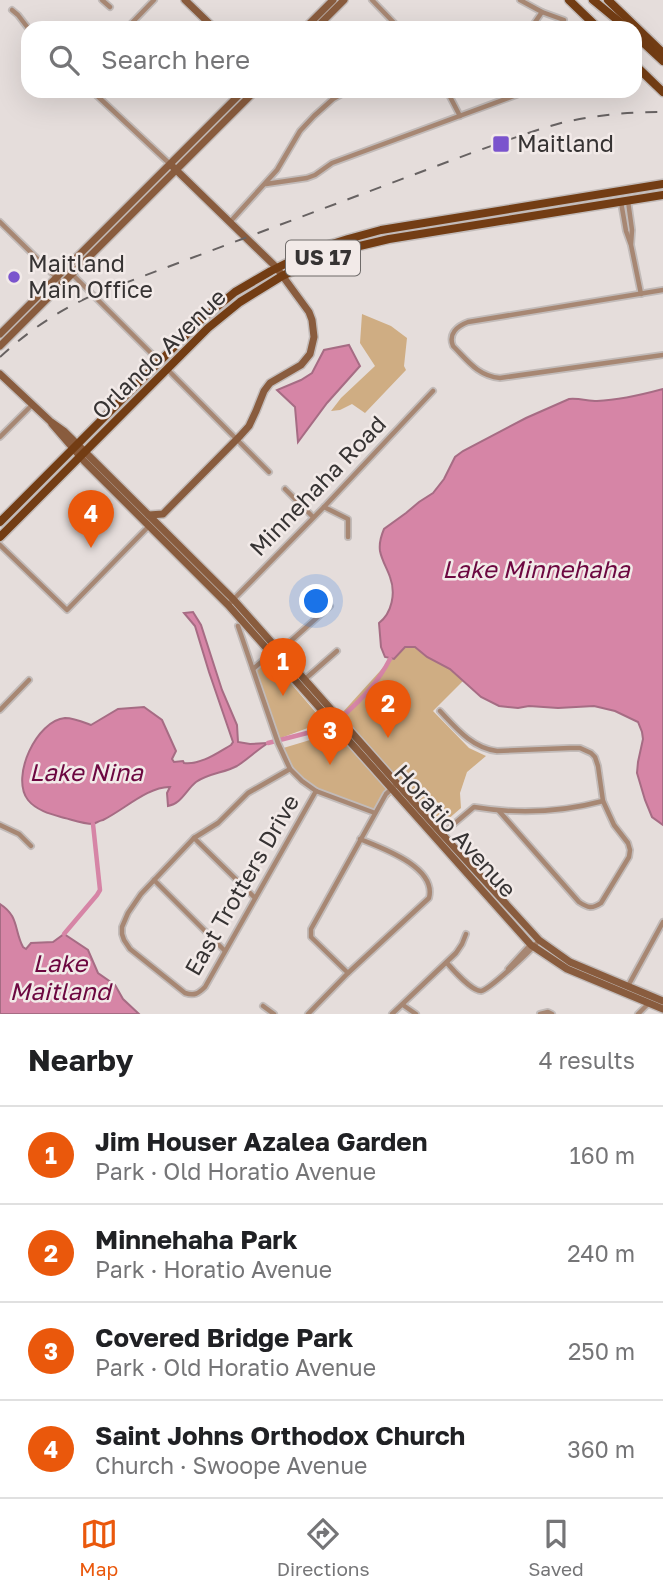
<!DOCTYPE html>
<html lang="en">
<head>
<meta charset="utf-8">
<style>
  :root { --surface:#fff; --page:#f2f2f2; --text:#202124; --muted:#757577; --line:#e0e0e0; --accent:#ea580c }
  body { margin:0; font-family:"Golos Text",sans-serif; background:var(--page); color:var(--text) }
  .you { position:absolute; left:317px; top:602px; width:24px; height:24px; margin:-18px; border:5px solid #fff; border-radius:50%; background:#1a73e8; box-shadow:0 0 0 10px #1a73e833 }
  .badge { display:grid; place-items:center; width:46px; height:46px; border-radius:50%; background:var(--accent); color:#fff; font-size:23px; font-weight:700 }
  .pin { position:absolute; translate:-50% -58px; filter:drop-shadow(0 2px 4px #0008) }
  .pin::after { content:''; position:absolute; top:37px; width:24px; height:21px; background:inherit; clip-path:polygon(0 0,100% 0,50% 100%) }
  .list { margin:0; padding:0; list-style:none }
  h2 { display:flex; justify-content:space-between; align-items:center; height:91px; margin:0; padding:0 28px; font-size:30px }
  h2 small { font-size:23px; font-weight:400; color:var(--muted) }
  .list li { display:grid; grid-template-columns:46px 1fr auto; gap:21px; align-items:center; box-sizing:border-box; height:98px; padding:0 28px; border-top:2px solid var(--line) }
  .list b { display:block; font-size:26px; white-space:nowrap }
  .list p { margin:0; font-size:23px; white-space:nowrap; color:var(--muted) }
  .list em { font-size:23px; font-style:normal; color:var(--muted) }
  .icon { flex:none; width:38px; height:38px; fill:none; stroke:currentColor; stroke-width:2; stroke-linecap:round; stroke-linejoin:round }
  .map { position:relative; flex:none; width:663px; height:1014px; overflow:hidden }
  .search { position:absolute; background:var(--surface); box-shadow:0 7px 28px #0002; left:21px; right:21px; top:21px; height:77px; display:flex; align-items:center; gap:18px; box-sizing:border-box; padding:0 24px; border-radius:21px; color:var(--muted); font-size:26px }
  .sheet { height:483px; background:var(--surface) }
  nav { display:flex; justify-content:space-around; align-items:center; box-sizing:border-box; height:98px; border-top:2px solid var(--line); background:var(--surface); font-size:19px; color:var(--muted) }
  nav a { display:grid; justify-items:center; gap:4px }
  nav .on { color:var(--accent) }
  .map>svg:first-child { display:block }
  .green { fill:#cfad83 }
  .water { fill:#d685a6; stroke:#a66c84; stroke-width:2 }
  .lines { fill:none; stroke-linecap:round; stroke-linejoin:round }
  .canal { stroke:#d685a6; stroke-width:4.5 }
  .street-casing { stroke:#c2bbb9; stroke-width:8 }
  .secondary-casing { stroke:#c2bbb9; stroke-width:10 }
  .primary-casing { stroke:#c2bbb9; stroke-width:11 }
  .street { stroke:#a78773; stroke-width:4.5 }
  .secondary { stroke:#895c3e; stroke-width:7 }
  .primary { stroke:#733d14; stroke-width:8 }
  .rail { stroke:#676262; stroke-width:2; stroke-dasharray:12 12; stroke-linecap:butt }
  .poi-dot { fill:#7b54cd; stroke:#f2eae8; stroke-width:2.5 }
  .labels { text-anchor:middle; stroke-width:5; stroke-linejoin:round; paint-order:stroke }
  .shield { fill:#f2eae8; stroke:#6e6a69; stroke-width:2 }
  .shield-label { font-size:21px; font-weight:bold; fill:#363333 }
  .poi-label { font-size:23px; fill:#363333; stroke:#f2eae8; text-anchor:start }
  .street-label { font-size:23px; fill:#363333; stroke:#f2eae8 }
  .water-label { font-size:24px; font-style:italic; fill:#6c0740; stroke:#f2eae8 }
</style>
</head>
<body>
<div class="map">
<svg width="663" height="1014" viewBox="0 0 663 1014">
  <rect width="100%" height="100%" fill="#e5dddb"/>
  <g class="green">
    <path d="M362 314 391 326 407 338 404 366 406 370 365 413 352 404 340 410 331 411 341 398 375 366 360 343Z"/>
    <path d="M409 646 417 648 427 657 450 669 463 681 433 711 469 748 486 756 467 772 460 793 461 808 440 826 403 782 375 813 316 791 295 775 280 749 310 740 328 730 329 727 344 715 342 713 390 660 394 659 405 647Z"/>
    <path d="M269 658 324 722 278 739 256 671Z"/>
  </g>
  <g class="water">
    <path d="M349 345 360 366 327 403 298 442 295 407 277 390 301 380 312 373 324 350Z"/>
    <path d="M663 389V825L652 817 645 800 637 773 638 762 643 739 642 732 638 722 615 711 594 706 558 708 529 706 518 708 499 706 481 697 450 669 427 657 415 647H405L394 659 385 657 381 647 379 623C392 613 396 593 390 577 387 568 382 561 380 551 379 544 381 536 384 529L406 513 419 502 433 493 444 479 455 457 463 451 526 418 569 399C579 398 588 401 597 401 620 400 641 395 663 389Z"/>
    <path d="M193 612 201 625 222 690 237 725 238 742 250 744 268 743C257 750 248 759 237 766 224 773 209 773 196 782 186 790 181 804 168 806L167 793 170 787C149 786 122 811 103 820 101 820 94 824 93 824 83 824 70 819 61 817 50 814 36 810 28 800 10 777 37 720 65 718 74 718 83 722 91 725L118 709 144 707 162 720 176 751 172 759 174 762 183 761 184 763C201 765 217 753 231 745L233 742 209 672 195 626 184 613Z"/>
    <path d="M0 904C19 916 14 930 23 947L26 949 31 943 53 942 64 934 88 950 98 973 115 985 123 999 139 1014H0Z"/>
  </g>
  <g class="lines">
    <g class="canal">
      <path d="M344 715C363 698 378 682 390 659"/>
      <path d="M268 743 311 732 327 725"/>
      <path d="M64 934 97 895 100 890 93 824"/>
    </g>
    <g class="street-casing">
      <g id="street">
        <path d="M102 0 110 7"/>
        <path d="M372 0 399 28"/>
        <path d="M520 0 542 12 564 20"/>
        <path d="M12 10 18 15 28 28"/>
        <path d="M127 28 154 0"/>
        <path d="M531 28 542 12"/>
        <path d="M92 91 170 164"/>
        <path d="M447 91 460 116"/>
        <path d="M266 184 307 178 315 175 332 163 527 91"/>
        <path d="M628 201 632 230 631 244"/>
        <path d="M621 202 626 231 631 245 641 294"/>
        <path d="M0 222 63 284"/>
        <path d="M230 222 277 170 300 131 314 116 333 99 347 91"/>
        <path d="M66 268 159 361"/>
        <path d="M663 290 468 322C457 326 448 334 453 346 468 361 478 376 500 378L663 355"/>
        <path d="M167 369 269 472"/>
        <path d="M0 437 32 405"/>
        <path d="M285 489 313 517"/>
        <path d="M324 507 348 519V537"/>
        <path d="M0 545 67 610 149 526"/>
        <path d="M228 605 324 507 433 391"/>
        <path d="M238 626 278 743 290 769 302 781 316 791 375 813"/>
        <path d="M253 669 268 656 283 648 330 606"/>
        <path d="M304 680 337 651"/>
        <path d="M0 710 29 680"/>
        <path d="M440 711C456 728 472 748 497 751L570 748H580L591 753 595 757 598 766 603 801 614 825 628 843 630 850 629 857 601 903C592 909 588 908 579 902L499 811"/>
        <path d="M290 769 248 793 218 823 194 838 141 894 128 913 122 927V934L124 940 130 949 185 993C194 996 198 994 205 987L316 791"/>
        <path d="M0 825 19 834 31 846"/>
        <path d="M442 834 474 807C516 814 562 812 603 801"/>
        <path d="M194 838 255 898"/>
        <path d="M154 880 225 951"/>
        <path d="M447 963C453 970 472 991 481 991 489 990 533 949 539 940"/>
        <path d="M508 969 530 945"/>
        <path d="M348 973 311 937V929L386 794 397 784"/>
        <path d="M628 986 663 922"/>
        <path d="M403 1005 416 1014"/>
        <path d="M263 1006 274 1014"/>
        <path d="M308 1014 348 973 429 898C437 867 382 848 360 839"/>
        <path d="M392 1014 456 953 462 944 466 934"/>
        <path d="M540 1014 548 1012 552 1014"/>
        <path d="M638 1014 649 1003"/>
      </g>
    </g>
    <g class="secondary-casing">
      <g id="secondary">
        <path d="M185 0 214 28"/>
        <path d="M305 28 333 0"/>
        <path d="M316 28 344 0"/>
        <path d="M0 334 243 91"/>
        <path d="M0 346 255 91"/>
        <path d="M0 374 50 421 64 431 233 599 442 834 539 940 570 962 663 1001"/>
        <path d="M52 424 84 461 228 605 531 945 567 969 663 1009"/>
        <path d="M149 515 163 514 240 436 249 426 256 411 264 391 270 383 301 365 310 354 314 337 312 320 309 312 276 267 171 165"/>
      </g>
    </g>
    <g class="primary-casing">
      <g id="primary">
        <path d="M569 0 598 28"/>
        <path d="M593 0 627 28"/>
        <path d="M608 0 663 53"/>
        <path d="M635 35 663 61"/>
        <path d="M635 65 663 92"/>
        <path d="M0 522 201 320 235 292 271 271 313 250 348 239 381 230 663 184"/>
        <path d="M0 537 208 328 240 302 282 276 317 260 347 249 389 239 663 195"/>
      </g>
    </g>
    <use href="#street" class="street"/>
    <use href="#secondary" class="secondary"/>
    <use href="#primary" class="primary"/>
    <path class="rail" d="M0 357C28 331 58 311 93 295L474 152C503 142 532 131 561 123 594 115 629 112 663 112"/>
  </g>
  <g class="poi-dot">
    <rect x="492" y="135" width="18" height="18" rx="3.5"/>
    <circle cx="14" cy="277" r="7"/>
  </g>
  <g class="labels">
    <rect class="shield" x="286" y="240.5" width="74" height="35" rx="5"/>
    <g class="shield-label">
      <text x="323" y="265">US 17</text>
    </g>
    <g class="poi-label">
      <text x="517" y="152">Maitland</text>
      <text x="28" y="272">Maitland<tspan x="28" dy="26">Main Office</tspan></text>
    </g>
    <g class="street-label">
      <text transform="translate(159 354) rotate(-44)" y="8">Orlando Avenue</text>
      <text transform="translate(318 486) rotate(-46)" y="8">Minnehaha Road</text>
      <text transform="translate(455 831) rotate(48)" y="8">Horatio Avenue</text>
      <text transform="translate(242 885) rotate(-60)" y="8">East Trotters Drive</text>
    </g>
    <g class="water-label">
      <text x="536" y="578">Lake Minnehaha</text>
      <text x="86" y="781">Lake Nina</text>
      <text x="60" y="972">Lake<tspan x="60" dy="28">Maitland</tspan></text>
    </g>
  </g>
</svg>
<div class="you"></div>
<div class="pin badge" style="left:283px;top:696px">1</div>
<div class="pin badge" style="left:388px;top:738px">2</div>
<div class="pin badge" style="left:330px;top:765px">3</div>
<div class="pin badge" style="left:91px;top:548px">4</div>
<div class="search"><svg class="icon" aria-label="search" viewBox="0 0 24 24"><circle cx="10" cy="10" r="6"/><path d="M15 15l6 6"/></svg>Search here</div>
</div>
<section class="sheet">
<h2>Nearby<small>4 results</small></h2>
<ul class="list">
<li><span class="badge">1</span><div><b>Jim Houser Azalea Garden</b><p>Park · Old Horatio Avenue</p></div><em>160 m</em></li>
<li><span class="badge">2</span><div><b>Minnehaha Park</b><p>Park · Horatio Avenue</p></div><em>240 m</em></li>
<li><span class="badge">3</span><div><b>Covered Bridge Park</b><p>Park · Old Horatio Avenue</p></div><em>250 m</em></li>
<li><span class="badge">4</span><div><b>Saint Johns Orthodox Church</b><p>Church · Swoope Avenue</p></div><em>360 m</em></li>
</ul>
</section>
<nav>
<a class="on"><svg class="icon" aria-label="map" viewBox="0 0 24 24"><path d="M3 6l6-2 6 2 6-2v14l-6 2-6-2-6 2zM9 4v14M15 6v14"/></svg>Map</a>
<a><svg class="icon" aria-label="directions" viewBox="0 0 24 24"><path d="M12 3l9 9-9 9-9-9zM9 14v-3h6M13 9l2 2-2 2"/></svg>Directions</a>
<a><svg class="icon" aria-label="saved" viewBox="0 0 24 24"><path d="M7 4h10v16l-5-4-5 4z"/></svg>Saved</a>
</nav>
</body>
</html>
